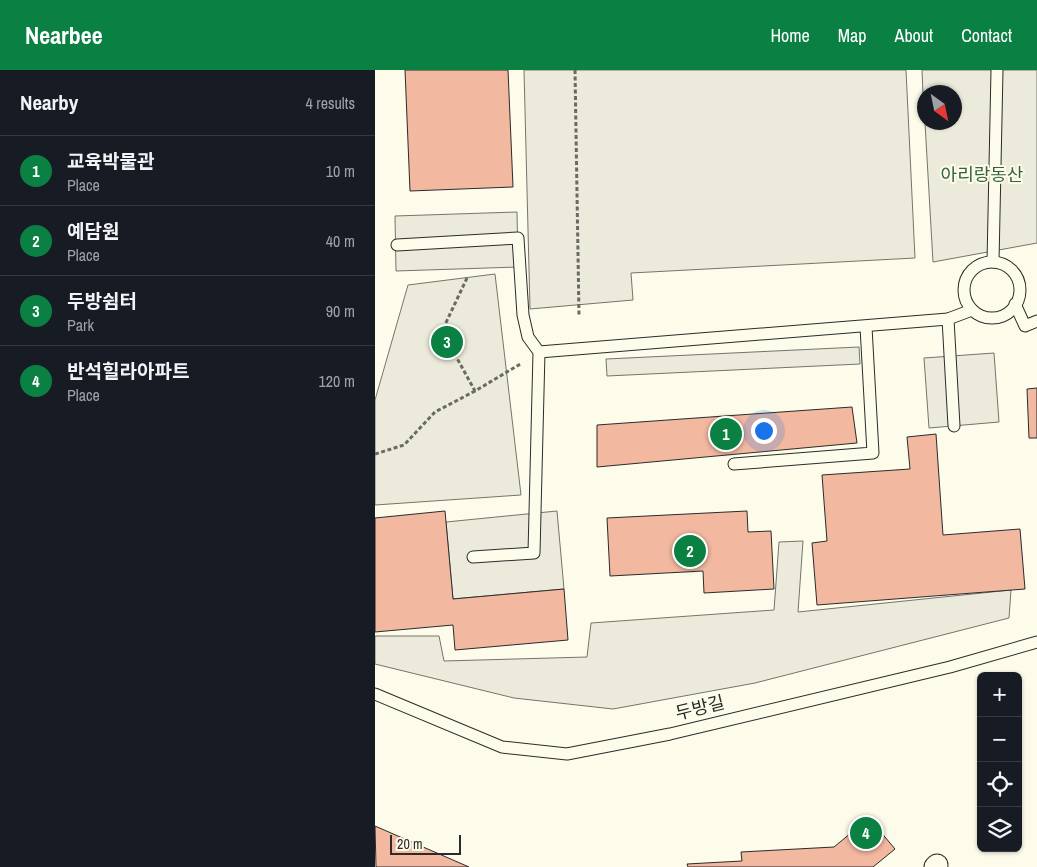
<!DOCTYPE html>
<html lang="en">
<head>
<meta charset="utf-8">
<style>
  :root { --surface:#171b24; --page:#20242c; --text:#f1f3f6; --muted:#9ea1a6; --line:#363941; --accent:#0b8043 }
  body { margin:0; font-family:"Archivo Narrow","Noto Sans KR",sans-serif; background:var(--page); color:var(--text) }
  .controls { position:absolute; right:15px; bottom:15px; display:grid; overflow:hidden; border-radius:8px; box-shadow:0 1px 4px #0004 }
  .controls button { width:45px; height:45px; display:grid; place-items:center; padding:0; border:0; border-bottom:1px solid var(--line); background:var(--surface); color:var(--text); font:25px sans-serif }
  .compass { position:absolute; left:542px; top:15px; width:45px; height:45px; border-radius:50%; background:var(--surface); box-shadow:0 1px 4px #0004; rotate:147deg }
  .scale { position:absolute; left:15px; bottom:12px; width:71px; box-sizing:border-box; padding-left:5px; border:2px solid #2b2b2b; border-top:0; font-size:14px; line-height:18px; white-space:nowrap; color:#2b2b2b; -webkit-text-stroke:4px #fdfbea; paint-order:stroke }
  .you { position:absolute; left:388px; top:360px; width:18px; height:18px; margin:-12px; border:4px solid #fff; border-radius:50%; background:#1a73e8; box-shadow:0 0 0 8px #1a73e833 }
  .badge { display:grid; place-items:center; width:32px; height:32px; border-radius:50%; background:var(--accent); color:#fff; font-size:16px; font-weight:700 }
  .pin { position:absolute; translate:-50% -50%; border:2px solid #fff; box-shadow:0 1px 5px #0006 }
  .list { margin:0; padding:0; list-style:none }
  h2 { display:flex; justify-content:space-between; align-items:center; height:65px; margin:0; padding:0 20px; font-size:21px }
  h2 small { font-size:16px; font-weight:400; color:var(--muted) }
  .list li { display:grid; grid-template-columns:32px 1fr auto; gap:15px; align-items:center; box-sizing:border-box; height:70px; padding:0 20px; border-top:1px solid var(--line) }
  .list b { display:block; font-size:19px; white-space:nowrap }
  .list p { margin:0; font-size:16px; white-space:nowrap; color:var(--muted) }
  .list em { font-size:16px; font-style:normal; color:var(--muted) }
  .icon { flex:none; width:28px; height:28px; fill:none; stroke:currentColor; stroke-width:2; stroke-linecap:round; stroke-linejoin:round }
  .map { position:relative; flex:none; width:662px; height:797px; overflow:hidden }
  header { display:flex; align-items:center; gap:30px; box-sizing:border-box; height:70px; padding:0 25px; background:var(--accent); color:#fff }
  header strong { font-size:24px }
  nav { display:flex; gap:28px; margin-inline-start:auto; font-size:18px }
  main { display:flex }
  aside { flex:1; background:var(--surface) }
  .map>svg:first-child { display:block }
  .green { fill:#ecebdb; stroke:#74746e }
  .parking { fill:#eceadb; stroke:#74746e }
  .building { fill:#f2b8a0; stroke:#2b2b2b }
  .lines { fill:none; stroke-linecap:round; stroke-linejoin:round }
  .service-casing { stroke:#2b2b2b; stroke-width:13 }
  .minor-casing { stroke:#2b2b2b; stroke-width:23 }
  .path { stroke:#6a6964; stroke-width:3; stroke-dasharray:4 2.5; stroke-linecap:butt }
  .service { stroke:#fdfbea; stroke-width:11 }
  .minor { stroke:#fdfbea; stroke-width:21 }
  .labels { text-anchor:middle; stroke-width:4; stroke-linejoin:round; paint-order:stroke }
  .park-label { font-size:18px; fill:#34623c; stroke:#fdfbea }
  .street-label { font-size:18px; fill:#2b2b2b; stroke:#fdfbea }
</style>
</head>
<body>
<header>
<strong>Nearbee</strong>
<nav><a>Home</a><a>Map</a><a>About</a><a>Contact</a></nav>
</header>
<main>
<aside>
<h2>Nearby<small>4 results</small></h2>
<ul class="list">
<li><span class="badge">1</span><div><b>교육박물관</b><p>Place</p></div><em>10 m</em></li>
<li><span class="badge">2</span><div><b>예담원</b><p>Place</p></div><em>40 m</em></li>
<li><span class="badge">3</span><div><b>두방쉼터</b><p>Park</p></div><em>90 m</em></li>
<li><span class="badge">4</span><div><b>반석힐라아파트</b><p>Place</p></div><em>120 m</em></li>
</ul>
</aside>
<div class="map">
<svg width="662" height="797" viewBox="0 0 662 797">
  <rect width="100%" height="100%" fill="#fdfbea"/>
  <g class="green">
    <path d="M149 0H531L540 188 256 203 258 230 155 239Z"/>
    <path d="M547 0H662V173L558 192 550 53 580 52V22H550L549 47Z"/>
    <path d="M120 204 146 425 0 435V330L33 215Z"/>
    <path d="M428 471 423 542 636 520 634 548 380 613 238 639 139 628 0 594V566H64L69 591 212 587 216 553 399 540 404 472Z"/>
  </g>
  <g class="parking">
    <path d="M142 142 143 197 21 201 20 146Z"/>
    <path d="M484 277 485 294 232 306 231 289Z"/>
    <path d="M619 283 624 352 554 358 549 288Z"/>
    <path d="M182 441 189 519 78 529 71 452Z"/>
  </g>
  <g class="building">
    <path d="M30 0H133L138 117 35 121Z"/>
    <path d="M662 318V368H654L652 319Z"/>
    <path d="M477 337 482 373 222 397V355Z"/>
    <path d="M561 364 568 465 645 459 650 519 442 535 437 473 452 471 447 405 535 399 532 367Z"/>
    <path d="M70 441 78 529 189 519 193 570 80 580 78 555 0 562V448Z"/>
    <path d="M372 441 373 462 396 461 399 519 329 523 328 501 235 506 232 448Z"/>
    <path d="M494 748 520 779 498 797H313L312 794 367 791 366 782 459 777Z"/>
    <path d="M0 756 94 797H1Z"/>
  </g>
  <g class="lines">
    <g class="service-casing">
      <g id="service">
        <path d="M22 175 143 168 148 245 153 267 164 282 159 483 98 487"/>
        <path d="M618 192 622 0"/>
        <circle cx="617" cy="220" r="28"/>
        <path d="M640 234 650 256 662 251"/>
        <path d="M573 249 579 356"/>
        <path d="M164 282 573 249 597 240"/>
        <path d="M359 394 498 383 491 257"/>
        <path d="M0 624 127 677 192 684 295 664 575 597 662 572"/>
      </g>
    </g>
    <g class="minor-casing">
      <path id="minor" d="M560 797 562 795"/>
    </g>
    <g class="path">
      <path d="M200 0 204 246"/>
      <path d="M92 208 67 261 100 321 147 293"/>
      <path d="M0 384 29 375 60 342 100 321"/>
    </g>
    <use href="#service" class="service"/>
    <use href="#minor" class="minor"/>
  </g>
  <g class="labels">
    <g class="park-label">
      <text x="607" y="111">아리랑동산</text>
    </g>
    <g class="street-label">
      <text transform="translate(325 638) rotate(-14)" y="6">두방길</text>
    </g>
  </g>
</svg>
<div class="controls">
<button>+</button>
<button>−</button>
<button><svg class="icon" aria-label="locate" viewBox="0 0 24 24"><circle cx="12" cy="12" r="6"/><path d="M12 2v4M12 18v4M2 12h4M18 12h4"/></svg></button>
<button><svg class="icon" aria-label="layers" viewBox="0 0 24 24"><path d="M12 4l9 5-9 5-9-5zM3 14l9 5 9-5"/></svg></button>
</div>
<svg class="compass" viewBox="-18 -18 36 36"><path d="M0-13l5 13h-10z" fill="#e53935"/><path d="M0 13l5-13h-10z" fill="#9ea1a6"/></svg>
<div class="scale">20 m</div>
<div class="you"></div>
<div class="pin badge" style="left:351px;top:364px">1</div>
<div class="pin badge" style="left:315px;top:481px">2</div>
<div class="pin badge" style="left:72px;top:272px">3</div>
<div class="pin badge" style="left:491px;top:763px">4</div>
</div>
</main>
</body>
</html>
